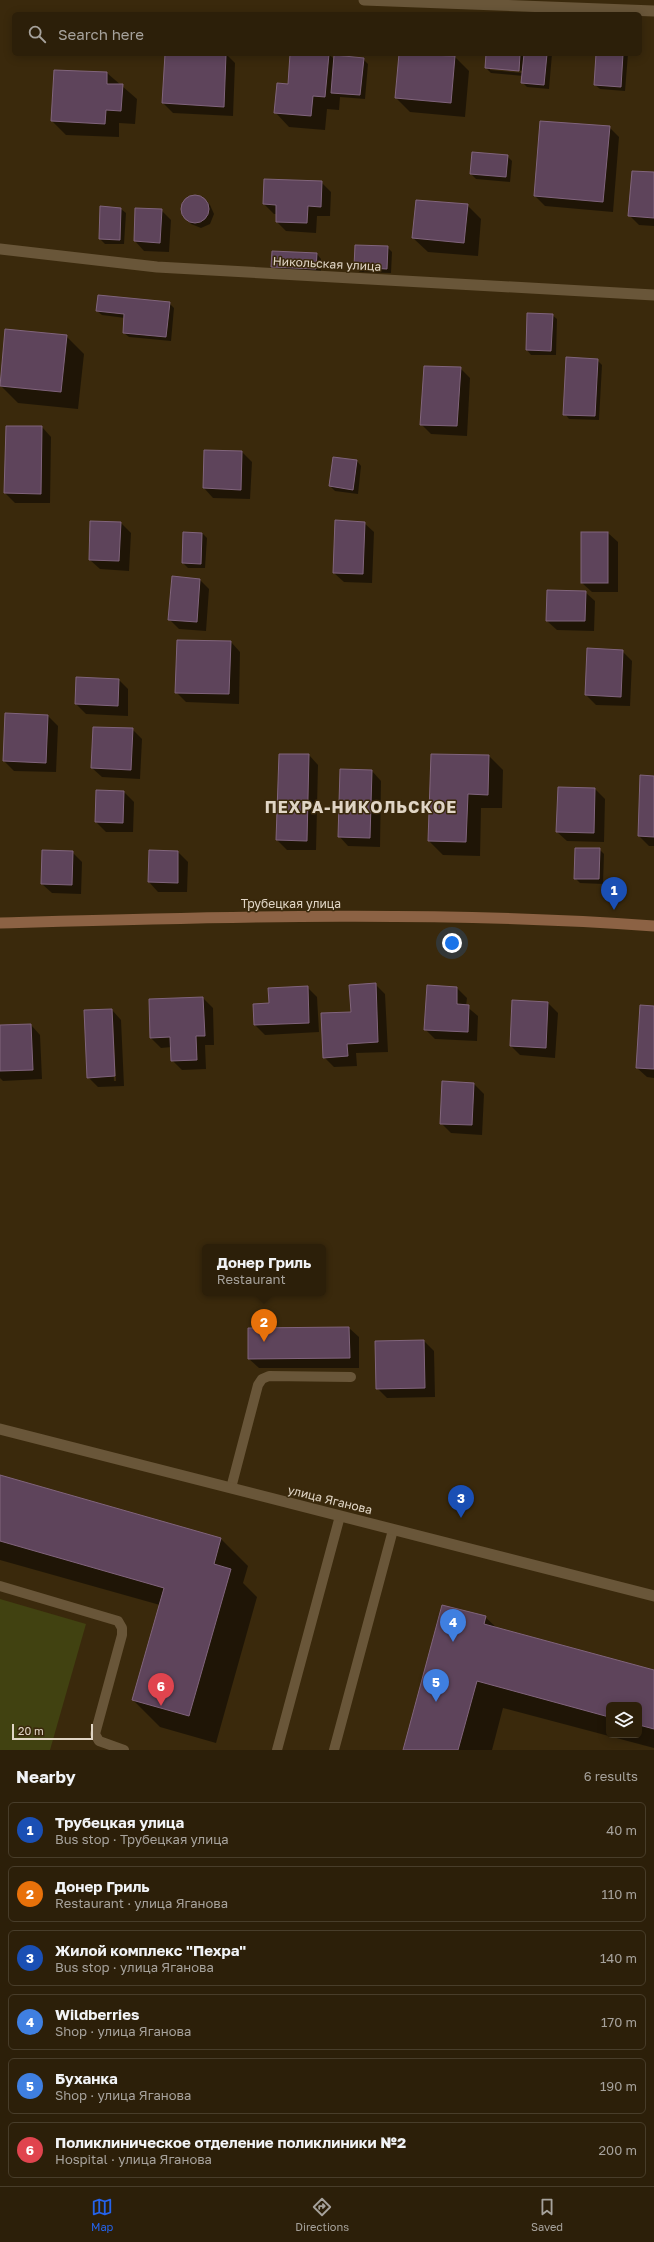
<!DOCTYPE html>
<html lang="en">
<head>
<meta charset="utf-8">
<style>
  :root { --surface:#2c1f09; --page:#382c17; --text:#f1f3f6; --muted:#a6a29c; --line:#483d2a; --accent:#2563eb }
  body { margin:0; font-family:"Golos Text",sans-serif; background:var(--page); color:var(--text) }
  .controls { position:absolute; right:12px; bottom:12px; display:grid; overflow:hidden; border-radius:6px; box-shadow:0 2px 10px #0003 }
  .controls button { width:36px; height:36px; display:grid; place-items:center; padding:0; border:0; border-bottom:1px solid var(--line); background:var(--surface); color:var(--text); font:20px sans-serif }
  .scale { position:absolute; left:12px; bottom:10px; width:81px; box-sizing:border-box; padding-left:4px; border:2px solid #e0d5c5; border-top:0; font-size:11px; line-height:14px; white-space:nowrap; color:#e0d5c5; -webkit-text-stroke:3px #3a290c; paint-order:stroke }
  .you { position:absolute; left:452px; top:943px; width:14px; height:14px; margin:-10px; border:3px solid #fff; border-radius:50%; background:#1a73e8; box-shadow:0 0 0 6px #1a73e833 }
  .badge { display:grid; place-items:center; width:26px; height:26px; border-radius:50%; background:var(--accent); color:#fff; font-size:13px; font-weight:700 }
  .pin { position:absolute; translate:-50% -33px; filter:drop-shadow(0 1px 2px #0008) }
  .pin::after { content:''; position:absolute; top:21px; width:14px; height:12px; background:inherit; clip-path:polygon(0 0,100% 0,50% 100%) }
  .popup { position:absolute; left:202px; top:1244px; width:124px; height:52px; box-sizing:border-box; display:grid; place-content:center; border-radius:6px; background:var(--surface); filter:drop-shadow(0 1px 3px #0005); font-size:13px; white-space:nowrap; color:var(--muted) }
  .popup b { font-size:15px; color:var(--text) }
  .popup::after { content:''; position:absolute; left:50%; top:100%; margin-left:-8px; border:8px solid transparent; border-top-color:var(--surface) }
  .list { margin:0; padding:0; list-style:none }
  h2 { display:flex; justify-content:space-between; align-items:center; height:52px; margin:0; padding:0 16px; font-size:17px }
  h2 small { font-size:13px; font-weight:400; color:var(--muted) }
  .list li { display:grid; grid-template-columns:26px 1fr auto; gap:12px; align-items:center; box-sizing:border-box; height:56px; margin:0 8px 8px; padding:0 8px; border:1px solid var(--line); border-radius:6px }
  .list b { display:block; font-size:15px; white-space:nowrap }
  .list p { margin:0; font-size:13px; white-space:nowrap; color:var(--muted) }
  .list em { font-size:13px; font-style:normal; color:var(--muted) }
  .icon { flex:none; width:22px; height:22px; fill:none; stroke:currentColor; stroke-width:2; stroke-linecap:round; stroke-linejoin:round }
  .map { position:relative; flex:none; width:654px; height:1750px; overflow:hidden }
  .search { position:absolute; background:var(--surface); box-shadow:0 2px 10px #0003; left:12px; right:12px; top:12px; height:44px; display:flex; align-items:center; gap:10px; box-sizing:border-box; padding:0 14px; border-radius:6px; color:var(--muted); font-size:15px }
  .sheet { height:436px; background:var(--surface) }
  nav { display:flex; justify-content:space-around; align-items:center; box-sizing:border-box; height:56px; border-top:1px solid var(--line); background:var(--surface); font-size:11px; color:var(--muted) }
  nav a { display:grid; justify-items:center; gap:2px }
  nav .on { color:var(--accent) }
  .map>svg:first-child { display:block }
  .green { fill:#414211 }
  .shadow { fill:#0007; fill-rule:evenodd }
  .building { fill:#5e445b; stroke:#80647c }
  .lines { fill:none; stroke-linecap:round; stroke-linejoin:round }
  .service { stroke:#695639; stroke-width:10 }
  .minor { stroke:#695639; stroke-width:11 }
  .secondary { stroke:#8c6244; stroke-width:11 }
  .labels { text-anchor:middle; stroke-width:3; stroke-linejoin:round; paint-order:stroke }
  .street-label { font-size:12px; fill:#e0d5c5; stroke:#3a290c }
  .district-label { font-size:16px; font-weight:bold; letter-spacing:1px; fill:#e0d5c5; stroke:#3a290c }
</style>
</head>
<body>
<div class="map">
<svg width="654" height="1750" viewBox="0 0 654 1750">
  <rect width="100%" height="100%" fill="#3a290c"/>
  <path class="green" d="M0 1599 86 1624 50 1750H0Z"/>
  <g class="shadow">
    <path d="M166 54H226L235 63 233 116 173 113 163 103Z"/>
    <path d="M291 54H329L335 60 363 59 368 64 365 99 340 97 339 110 327 109 325 130 289 127 275 112 289 85Z"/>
    <path d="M400 54 455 57 469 71 465 117 410 112 396 98Z"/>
    <path d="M487 54H552L549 89 527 87 522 82 523 76 491 73 486 68ZM490 68 524 71 523 73 490 70Z"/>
    <path d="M597 54H628L625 91 600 89 595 85Z"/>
    <path d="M55 71 107 73 137 99 135 124 119 123V137L66 135 52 121Z"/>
    <path d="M609 127 619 137 613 212 545 206 535 196Z"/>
    <path d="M507 156 512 161 510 182 476 179 471 174Z"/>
    <path d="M654 173V226L639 225 629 215Z"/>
    <path d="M265 180 321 182 331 192 330 216H317L316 233 286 231 277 222V214H274L264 204Z"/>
    <path d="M195 196 205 199 210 205 214 214 210 224 201 228 191 224 186 219 182 209 186 200Z"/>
    <path d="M467 205 481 219 478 256 428 252 413 238Z"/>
    <path d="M121 209 126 213 124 244H105L100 239Z"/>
    <path d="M136 209 161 210 171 220 169 252 144 251 135 241Z"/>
    <path d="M387 247 392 252 391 273 360 272 355 267Z"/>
    <path d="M317 254 321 259V273L277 271 273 266Z"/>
    <path d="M169 303 174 308 171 341 129 337 124 333 125 318 102 315 97 311Z"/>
    <path d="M552 315 557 319 556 355H531L527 350Z"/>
    <path d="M66 336 84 354 78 409 18 403 1 386Z"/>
    <path d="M597 360 602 365 599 420 569 419 565 414Z"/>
    <path d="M460 368 470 378 467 436 431 434 421 424Z"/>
    <path d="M42 427 51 437 50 503H15L5 493Z"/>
    <path d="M242 452 252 462 250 499 213 498 204 488Z"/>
    <path d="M357 461 361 466 358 494 335 491 330 486Z"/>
    <path d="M121 523 131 533 129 571 100 569 90 560Z"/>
    <path d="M364 523 374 532 372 583 344 582 334 573Z"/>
    <path d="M202 533 207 538 205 568H188L183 563Z"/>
    <path d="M608 533 618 542V592H592L582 583Z"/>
    <path d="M200 580 209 589 206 631 179 629 169 619Z"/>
    <path d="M585 592 595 601 594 631 557 630 547 621Z"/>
    <path d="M231 642 240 652 239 704 186 702 176 692Z"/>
    <path d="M622 651 632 661 630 706 596 705 586 695Z"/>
    <path d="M119 680 128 689V716L86 714 76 704Z"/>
    <path d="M48 716 58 726 56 772 14 771 4 761Z"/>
    <path d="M132 729 142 739 140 779 102 777 92 768Z"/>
    <path d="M309 755 318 765 316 850H287L277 840Z"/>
    <path d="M489 756 503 770 502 808H481L480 856 443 855 429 841Z"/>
    <path d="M372 771 381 781 380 847 348 846 339 836Z"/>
    <path d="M654 777V846H649L639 836Z"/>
    <path d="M559 788 595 789 605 799 604 842 567 841 557 832Z"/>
    <path d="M124 792 134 802 133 832H106L96 822Z"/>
    <path d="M599 849 604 854 603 884 580 883 575 878Z"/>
    <path d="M72 852 82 862 81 894 52 893 42 884Z"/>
    <path d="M178 852 188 862 187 892H158L149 882Z"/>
    <path d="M375 984 385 994 388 1052 356 1053 357 1066 334 1067 324 1057 352 1013Z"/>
    <path d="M307 987 317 997 319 1032 265 1035 255 1025 270 1004Z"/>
    <path d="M457 988 467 998 466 1006 478 1016 477 1041 435 1039 425 1029Z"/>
    <path d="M203 998 213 1008 214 1045H205L206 1069 182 1070 172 1060V1047L161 1048 151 1038 150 1000Z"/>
    <path d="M548 1003 558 1013 555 1058 520 1055 511 1046Z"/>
    <path d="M654 1007V1078L647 1077 637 1068Z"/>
    <path d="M112 1010 121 1020 124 1086 98 1087 88 1077ZM111 1019H113L116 1081H114Z"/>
    <path d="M31 1025 40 1035 42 1079 3 1081 0 1078V1026Z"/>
    <path d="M474 1084 484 1094 482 1135 451 1133 441 1123Z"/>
    <path d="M349 1328 359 1337V1368H259L249 1359Z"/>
    <path d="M424 1341 434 1351 435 1397 387 1398 377 1388Z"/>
    <path d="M0 1476 221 1539 248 1566 243 1583 257 1597 216 1743 160 1727 133 1700 160 1605 0 1560Z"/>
    <path d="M485 1617 497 1628 654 1671V1748L503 1708 492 1750H404ZM609 1705H639V1735H609Z"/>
  </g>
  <g class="building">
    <path d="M165 54H226L224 107 162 103Z"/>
    <path d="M290 54H329L325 97 313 96 311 116 274 113 277 83 288 84Z"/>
    <path d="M399 54 455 56 451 103 395 98Z"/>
    <path d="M486 54H520L519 71 485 68Z"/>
    <path d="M524 54H547L544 85 521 83Z"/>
    <path d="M596 54H623L621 87 594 85Z"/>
    <path d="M334 55 364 58 360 95 331 93Z"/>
    <path d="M54 70 107 72V84H123L121 111 106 110 105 124 51 121Z"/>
    <path d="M540 121 610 126 603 202 534 196Z"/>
    <path d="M472 152 508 155 506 177 470 174Z"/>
    <path d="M632 171 654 172V218L628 216Z"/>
    <path d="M264 179 322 181 321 207 308 206 307 223 276 222V205L263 204Z"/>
    <circle cx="195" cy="209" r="14"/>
    <path d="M416 200 468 204 464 243 412 238Z"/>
    <path d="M100 206 121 208 120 240 99 239Z"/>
    <path d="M135 208 162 209 160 243 134 241Z"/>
    <path d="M355 245 388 246 387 269 354 267Z"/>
    <path d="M272 251 317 253 316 269 271 267Z"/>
    <path d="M98 295 170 302 166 337 123 333 124 314 96 311Z"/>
    <path d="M527 313 553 314 551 351 526 350Z"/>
    <path d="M5 329 67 335 61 392 0 386Z"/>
    <path d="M566 357 598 359 595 416 563 415Z"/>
    <path d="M424 366 461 367 457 426 420 425Z"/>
    <path d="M6 426H42L41 494 4 493Z"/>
    <path d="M204 450 242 451 241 490 203 488Z"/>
    <path d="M333 457 357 460 353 490 329 486Z"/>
    <path d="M335 520 365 522 363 574 333 573Z"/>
    <path d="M90 521 121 522 119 561 89 560Z"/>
    <path d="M183 532 202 533 201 564 182 563Z"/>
    <rect x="581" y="532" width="27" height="51"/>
    <path d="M172 576 200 579 197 622 168 620Z"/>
    <path d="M547 590 586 591 585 621H546Z"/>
    <path d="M177 640 231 641 229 694 175 693Z"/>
    <path d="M587 648 623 650 621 697 585 695Z"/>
    <path d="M76 677 119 679 118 706 75 704Z"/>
    <path d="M5 713 48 715 46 763 3 761Z"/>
    <path d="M93 727 133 728 131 770 91 768Z"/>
    <path d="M279 754H309L307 841 276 840Z"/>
    <path d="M431 754 489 755 488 795 468 794 466 842 428 841Z"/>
    <path d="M340 769 372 770 370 838 338 837Z"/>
    <path d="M640 775 654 776V837L638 836Z"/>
    <path d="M558 787 595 788 594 833 556 832Z"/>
    <path d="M96 790 124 791 123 823 95 822Z"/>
    <path d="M575 848H600L599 879H574Z"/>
    <path d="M42 850 73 851 72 885 41 884Z"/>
    <path d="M149 850 178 851V883L148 882Z"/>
    <path d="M376 983 378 1042 347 1044 348 1056 323 1058 321 1013 351 1012 349 985Z"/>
    <path d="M427 985 457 987V1004L469 1005 468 1032 424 1030Z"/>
    <path d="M308 986 309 1023 254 1025 253 1004 269 1003 268 988Z"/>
    <path d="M203 997 205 1036H196L197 1060 171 1061 170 1037 150 1038 149 999Z"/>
    <path d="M512 1000 548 1002 546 1048 510 1046Z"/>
    <path d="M640 1005 654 1006V1069L636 1068Z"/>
    <path d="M112 1009 115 1076 87 1078 84 1010Z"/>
    <path d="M31 1024 33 1070 0 1071V1025Z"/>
    <path d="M442 1081 474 1083 472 1125 440 1124Z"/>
    <path d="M349 1327 350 1358 248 1359V1328Z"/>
    <path d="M424 1340 425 1388 376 1389 375 1341Z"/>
    <path d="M0 1475 221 1538 214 1564 231 1569 189 1716 132 1700 164 1588 0 1541Z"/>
    <path d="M442 1605 486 1616 484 1624 654 1670V1729L639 1725V1705H609V1717L477 1681 458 1750H403Z"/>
  </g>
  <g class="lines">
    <g class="service">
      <path d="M231 1488 258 1385 262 1379 269 1376 351 1377"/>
      <path d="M0 1586 118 1621 122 1628V1635L95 1734 99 1741 124 1750"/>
      <path d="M277 1750 340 1516"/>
      <path d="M334 1750 393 1530"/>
    </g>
    <g class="minor">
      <path d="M364 0 654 11"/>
      <path d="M0 249 157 267 654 295"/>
      <path d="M0 1429 654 1596"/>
    </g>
    <path class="secondary" d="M0 923C218 917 436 910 654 926"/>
  </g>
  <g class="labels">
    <g class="street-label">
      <text transform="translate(327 264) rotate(3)" y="4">Никольская улица</text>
      <text x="291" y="908">Трубецкая улица</text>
      <text transform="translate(330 1500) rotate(14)" y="4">улица Яганова</text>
    </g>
    <g class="district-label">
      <text x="361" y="813">ПЕХРА-НИКОЛЬСКОЕ</text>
    </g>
  </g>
</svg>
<div class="controls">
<button><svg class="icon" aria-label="layers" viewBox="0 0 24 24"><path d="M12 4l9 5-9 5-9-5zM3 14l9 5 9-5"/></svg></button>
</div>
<div class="scale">20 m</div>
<div class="you"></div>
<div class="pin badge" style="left:614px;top:910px;background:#1a4fb4">1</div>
<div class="pin badge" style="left:264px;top:1342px;background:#e8710a">2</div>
<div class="popup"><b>Донер Гриль</b>Restaurant</div>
<div class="pin badge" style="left:461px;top:1518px;background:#1a4fb4">3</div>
<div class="pin badge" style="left:453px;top:1642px;background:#3f7fe0">4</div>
<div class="pin badge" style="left:436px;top:1702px;background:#3f7fe0">5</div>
<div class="pin badge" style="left:161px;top:1706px;background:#e0444e">6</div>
<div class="search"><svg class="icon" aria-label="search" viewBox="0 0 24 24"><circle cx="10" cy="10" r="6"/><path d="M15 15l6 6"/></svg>Search here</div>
</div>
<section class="sheet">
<h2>Nearby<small>6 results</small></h2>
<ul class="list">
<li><span class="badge" style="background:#1a4fb4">1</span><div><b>Трубецкая улица</b><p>Bus stop · Трубецкая улица</p></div><em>40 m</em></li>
<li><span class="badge" style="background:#e8710a">2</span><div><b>Донер Гриль</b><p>Restaurant · улица Яганова</p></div><em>110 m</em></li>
<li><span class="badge" style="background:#1a4fb4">3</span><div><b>Жилой комплекс &quot;Пехра&quot;</b><p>Bus stop · улица Яганова</p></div><em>140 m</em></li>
<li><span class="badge" style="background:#3f7fe0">4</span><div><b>Wildberries</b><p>Shop · улица Яганова</p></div><em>170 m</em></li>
<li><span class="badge" style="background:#3f7fe0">5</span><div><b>Буханка</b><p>Shop · улица Яганова</p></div><em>190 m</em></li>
<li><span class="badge" style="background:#e0444e">6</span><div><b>Поликлиническое отделение поликлиники №2</b><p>Hospital · улица Яганова</p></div><em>200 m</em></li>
</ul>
</section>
<nav>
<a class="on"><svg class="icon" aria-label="map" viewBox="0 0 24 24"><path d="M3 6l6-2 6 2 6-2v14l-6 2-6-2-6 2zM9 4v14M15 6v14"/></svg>Map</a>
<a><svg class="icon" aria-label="directions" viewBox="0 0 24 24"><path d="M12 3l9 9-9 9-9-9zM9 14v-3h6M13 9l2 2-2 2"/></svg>Directions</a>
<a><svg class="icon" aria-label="saved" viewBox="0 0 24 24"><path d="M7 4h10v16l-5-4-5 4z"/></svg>Saved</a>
</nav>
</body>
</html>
